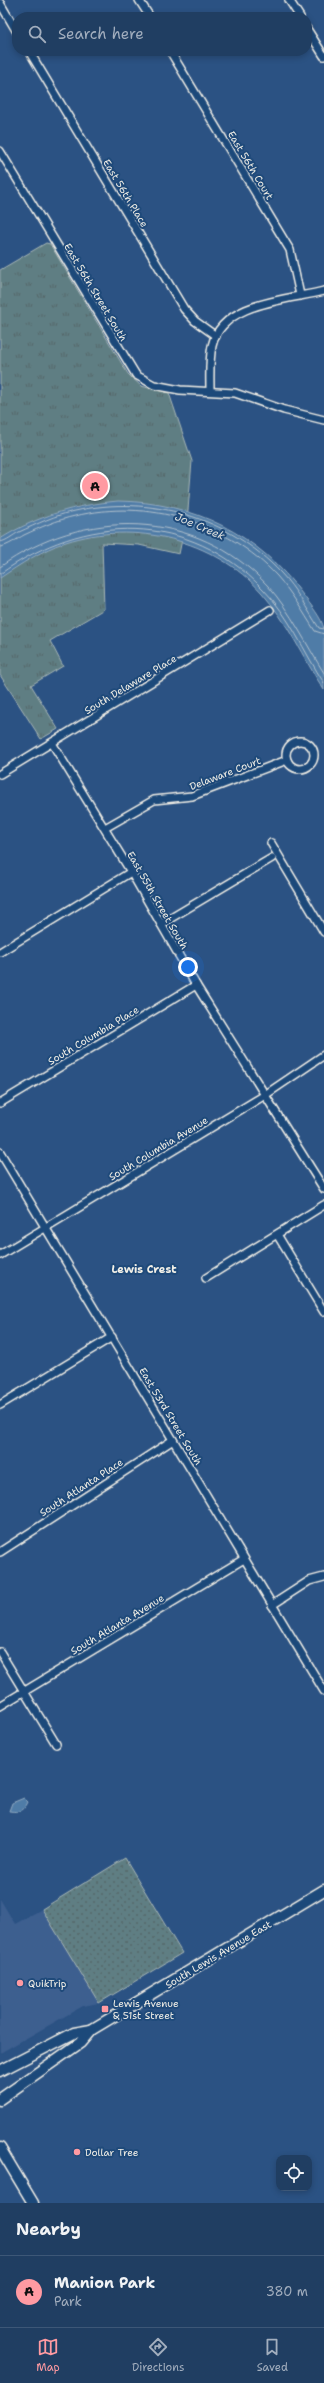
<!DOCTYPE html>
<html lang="en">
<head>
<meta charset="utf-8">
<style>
  :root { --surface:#203e62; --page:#2d496b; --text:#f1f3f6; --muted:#a2aebe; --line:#3d5777; --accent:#ff9aa2 }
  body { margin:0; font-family:"Shantell Sans",sans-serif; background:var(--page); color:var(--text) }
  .controls { position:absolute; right:12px; bottom:12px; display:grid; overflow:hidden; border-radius:8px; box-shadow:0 2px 6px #0003 }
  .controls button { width:36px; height:36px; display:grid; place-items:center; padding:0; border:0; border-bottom:1px solid var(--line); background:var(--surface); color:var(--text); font:20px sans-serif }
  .you { position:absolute; left:188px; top:967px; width:14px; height:14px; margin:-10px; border:3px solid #fff; border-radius:50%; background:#1a73e8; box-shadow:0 0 0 6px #1a73e833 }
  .badge { display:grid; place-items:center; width:26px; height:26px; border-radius:50%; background:var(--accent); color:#111; font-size:13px; font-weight:700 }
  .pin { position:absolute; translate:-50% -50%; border:2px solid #fff; box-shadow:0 1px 4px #0006 }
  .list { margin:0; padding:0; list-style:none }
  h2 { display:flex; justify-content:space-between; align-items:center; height:52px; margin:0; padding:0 16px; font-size:17px }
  h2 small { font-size:13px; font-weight:400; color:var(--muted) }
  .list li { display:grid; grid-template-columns:26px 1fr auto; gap:12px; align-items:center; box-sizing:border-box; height:72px; padding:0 16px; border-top:1px solid var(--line) }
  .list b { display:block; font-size:15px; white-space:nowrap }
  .list p { margin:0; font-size:13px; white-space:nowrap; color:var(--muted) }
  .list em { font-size:13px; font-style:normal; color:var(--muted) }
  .icon { flex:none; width:22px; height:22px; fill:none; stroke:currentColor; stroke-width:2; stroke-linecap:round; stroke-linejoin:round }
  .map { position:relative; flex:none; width:324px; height:2203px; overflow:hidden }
  .search { position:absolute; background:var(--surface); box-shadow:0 2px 6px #0003; left:12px; right:12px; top:12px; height:44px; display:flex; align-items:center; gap:10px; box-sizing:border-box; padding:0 14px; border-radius:16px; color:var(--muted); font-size:15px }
  .sheet { height:124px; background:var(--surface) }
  nav { display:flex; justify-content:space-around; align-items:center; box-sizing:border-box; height:56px; border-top:1px solid var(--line); background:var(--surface); font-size:11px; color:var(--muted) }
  nav a { display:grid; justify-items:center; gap:2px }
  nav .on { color:var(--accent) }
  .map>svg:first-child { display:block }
  .built { fill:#3d5f8f }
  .grass { fill:url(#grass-dots); stroke:#aab8b6 }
  .park { fill:url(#park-tufts); stroke:#aab8b6 }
  .water { fill:#507ca7; stroke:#92abc1 }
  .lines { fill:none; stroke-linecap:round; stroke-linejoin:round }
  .shore { stroke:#b2c2ce; stroke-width:1 }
  .street-casing { stroke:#f4f1e8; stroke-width:10 }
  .secondary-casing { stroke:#f4f1e8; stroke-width:13 }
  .street { stroke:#1f4a7a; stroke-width:7 }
  .secondary { stroke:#1f4a7a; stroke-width:10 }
  .poi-dot { fill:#ff9aa2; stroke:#1f4a7a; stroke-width:1.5 }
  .labels { text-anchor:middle; stroke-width:4; stroke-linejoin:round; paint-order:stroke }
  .street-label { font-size:10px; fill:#f4f1e8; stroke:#1f4a7a }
  .poi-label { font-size:10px; fill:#f4f1e8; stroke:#1f4a7a; text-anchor:start }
  .water-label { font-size:11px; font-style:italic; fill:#dbdfde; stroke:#1f4a7a }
  .neighbourhood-label { font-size:11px; font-weight:bold; fill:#f4f1e8; stroke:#1f4a7a }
</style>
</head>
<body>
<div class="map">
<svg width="324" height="2203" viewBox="0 0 324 2203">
  <defs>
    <pattern id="grass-dots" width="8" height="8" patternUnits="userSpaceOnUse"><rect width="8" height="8" fill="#5f7e83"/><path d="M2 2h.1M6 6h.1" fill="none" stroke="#556668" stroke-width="1.8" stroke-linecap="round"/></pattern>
    <pattern id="park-tufts" width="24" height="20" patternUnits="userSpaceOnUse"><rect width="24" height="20" fill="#5f7e83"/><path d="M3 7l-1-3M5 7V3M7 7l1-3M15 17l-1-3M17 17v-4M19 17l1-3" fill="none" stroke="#556668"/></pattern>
  </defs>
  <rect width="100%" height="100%" fill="#2b5283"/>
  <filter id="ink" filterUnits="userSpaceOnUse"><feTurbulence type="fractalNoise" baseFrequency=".025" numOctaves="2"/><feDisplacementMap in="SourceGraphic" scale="8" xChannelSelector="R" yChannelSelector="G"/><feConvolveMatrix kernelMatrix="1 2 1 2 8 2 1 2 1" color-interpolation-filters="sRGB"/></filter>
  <g filter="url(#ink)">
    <path class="built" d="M0 1899 15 1924 42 1909 99 2003 83 2006 0 2053Z"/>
    <path class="grass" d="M125 1858 182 1953 99 2003 42 1909Z"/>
    <path class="park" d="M46 243 50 244 128 374 141 386 169 393 192 461 188 510 179 554 139 545 102 543 104 609 50 641 63 666 31 685 58 729 41 739 0 675V270Z"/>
    <g class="water">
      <path d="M118 501C193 502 259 534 303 595 310 604 322 618 324 629 324 648 324 671 324 690 303 658 287 621 262 593 214 539 134 520 66 542 42 550 21 564 0 578V539C37 516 75 505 118 501Z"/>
      <path d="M24 1798 28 1802C23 1813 18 1812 9 1811L12 1803Z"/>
    </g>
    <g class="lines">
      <g class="shore">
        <path d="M0 542C7 541 13 535 19 532 37 524 55 515 75 511 149 494 229 517 281 573 296 589 307 609 319 628L324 629"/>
        <path d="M0 547C8 546 17 539 24 535 41 527 57 520 75 516 147 498 227 522 277 576 292 593 303 612 315 631L324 634"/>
        <path d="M0 567C83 507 196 508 268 586 291 612 306 644 324 673"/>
        <path d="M0 574C85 513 188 511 263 589 289 615 304 652 324 683"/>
      </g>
      <g class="street-casing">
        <g id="street">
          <path d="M139 0 150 17"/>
          <path d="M289 0 300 17"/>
          <path d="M0 3 17 32"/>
          <path d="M307 29 324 56"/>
          <path d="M29 51 184 309 195 321 216 336"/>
          <path d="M170 51 290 250 300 295"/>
          <path d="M0 151 136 375 154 385 180 390 235 393 284 410 324 420"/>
          <path d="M210 391C210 377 209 360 212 346 222 301 290 300 324 291"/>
          <circle cx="300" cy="755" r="14"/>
          <path d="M52 743 131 872 196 985 324 1189"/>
          <path d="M0 774 270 610"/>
          <path d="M105 828 154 800 192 796 287 760"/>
          <path d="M271 843 324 932"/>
          <path d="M161 924 272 858"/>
          <path d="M0 952 131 872"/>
          <path d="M0 1103 196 985"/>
          <path d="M0 1152 324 1691"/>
          <path d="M278 1236 324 1312"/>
          <path d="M0 1255 265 1095 324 1055"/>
          <path d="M206 1278 324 1205"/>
          <path d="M0 1405 112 1337"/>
          <path d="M0 1552 173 1440"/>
          <path d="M272 1605 309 1581 324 1577"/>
          <path d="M0 1652 56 1744"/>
          <path d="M0 1706 244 1559"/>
        </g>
      </g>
      <g class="secondary-casing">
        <g id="secondary">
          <path d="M0 2071 74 2033 91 2030"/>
          <path d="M0 2099 80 2043 91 2030 324 1890"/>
          <path d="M0 2148 33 2203"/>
        </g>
      </g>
      <use href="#street" class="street"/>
      <use href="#secondary" class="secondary"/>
    </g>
  </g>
  <g class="poi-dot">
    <circle cx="20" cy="1983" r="4"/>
    <rect x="101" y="2005" width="8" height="8" rx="2"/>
    <circle cx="77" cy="2152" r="4"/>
  </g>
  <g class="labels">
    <g class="street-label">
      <text transform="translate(251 165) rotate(59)" y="4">East 56th Court</text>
      <text transform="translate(126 193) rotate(59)" y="4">East 56th Place</text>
      <text transform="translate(96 292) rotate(59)" y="4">East 56th Street South</text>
      <text transform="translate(130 684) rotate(-31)" y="4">South Delaware Place</text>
      <text transform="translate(225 773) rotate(-21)" y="4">Delaware Court</text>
      <text transform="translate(158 900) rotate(60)" y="4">East 55th Street South</text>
      <text transform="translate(93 1035) rotate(-31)" y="4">South Columbia Place</text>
      <text transform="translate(158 1148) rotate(-31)" y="4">South Columbia Avenue</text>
      <text transform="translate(171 1416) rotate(59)" y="4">East 53rd Street South</text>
      <text transform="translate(81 1487) rotate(-33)" y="4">South Atlanta Place</text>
      <text transform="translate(117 1624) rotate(-31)" y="4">South Atlanta Avenue</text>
      <text transform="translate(218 1954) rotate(-31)" y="4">South Lewis Avenue East</text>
    </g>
    <g class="poi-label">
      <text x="28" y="1987">QuikTrip</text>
      <text x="113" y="2007">Lewis Avenue<tspan x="113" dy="12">&amp; 51st Street</tspan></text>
      <text x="85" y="2156">Dollar Tree</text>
    </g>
    <g class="water-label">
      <text transform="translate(200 526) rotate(23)" y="4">Joe Creek</text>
    </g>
    <g class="neighbourhood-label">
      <text x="144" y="1273">Lewis Crest</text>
    </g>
  </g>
</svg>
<div class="controls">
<button><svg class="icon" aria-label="locate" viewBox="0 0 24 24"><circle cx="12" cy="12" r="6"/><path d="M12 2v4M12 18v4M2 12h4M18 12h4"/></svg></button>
</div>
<div class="you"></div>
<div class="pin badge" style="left:95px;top:486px">A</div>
<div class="search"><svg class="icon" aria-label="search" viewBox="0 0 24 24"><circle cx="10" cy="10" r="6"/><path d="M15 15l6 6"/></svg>Search here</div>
</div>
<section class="sheet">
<h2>Nearby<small></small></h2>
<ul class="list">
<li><span class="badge">A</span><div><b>Manion Park</b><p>Park</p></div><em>380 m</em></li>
</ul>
</section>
<nav>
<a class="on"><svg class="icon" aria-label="map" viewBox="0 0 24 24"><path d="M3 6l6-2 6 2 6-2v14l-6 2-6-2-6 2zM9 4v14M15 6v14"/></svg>Map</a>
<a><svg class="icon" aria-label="directions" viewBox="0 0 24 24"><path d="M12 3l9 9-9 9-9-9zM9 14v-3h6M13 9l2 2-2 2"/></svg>Directions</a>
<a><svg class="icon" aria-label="saved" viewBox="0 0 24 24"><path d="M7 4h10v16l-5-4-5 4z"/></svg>Saved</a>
</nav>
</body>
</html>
